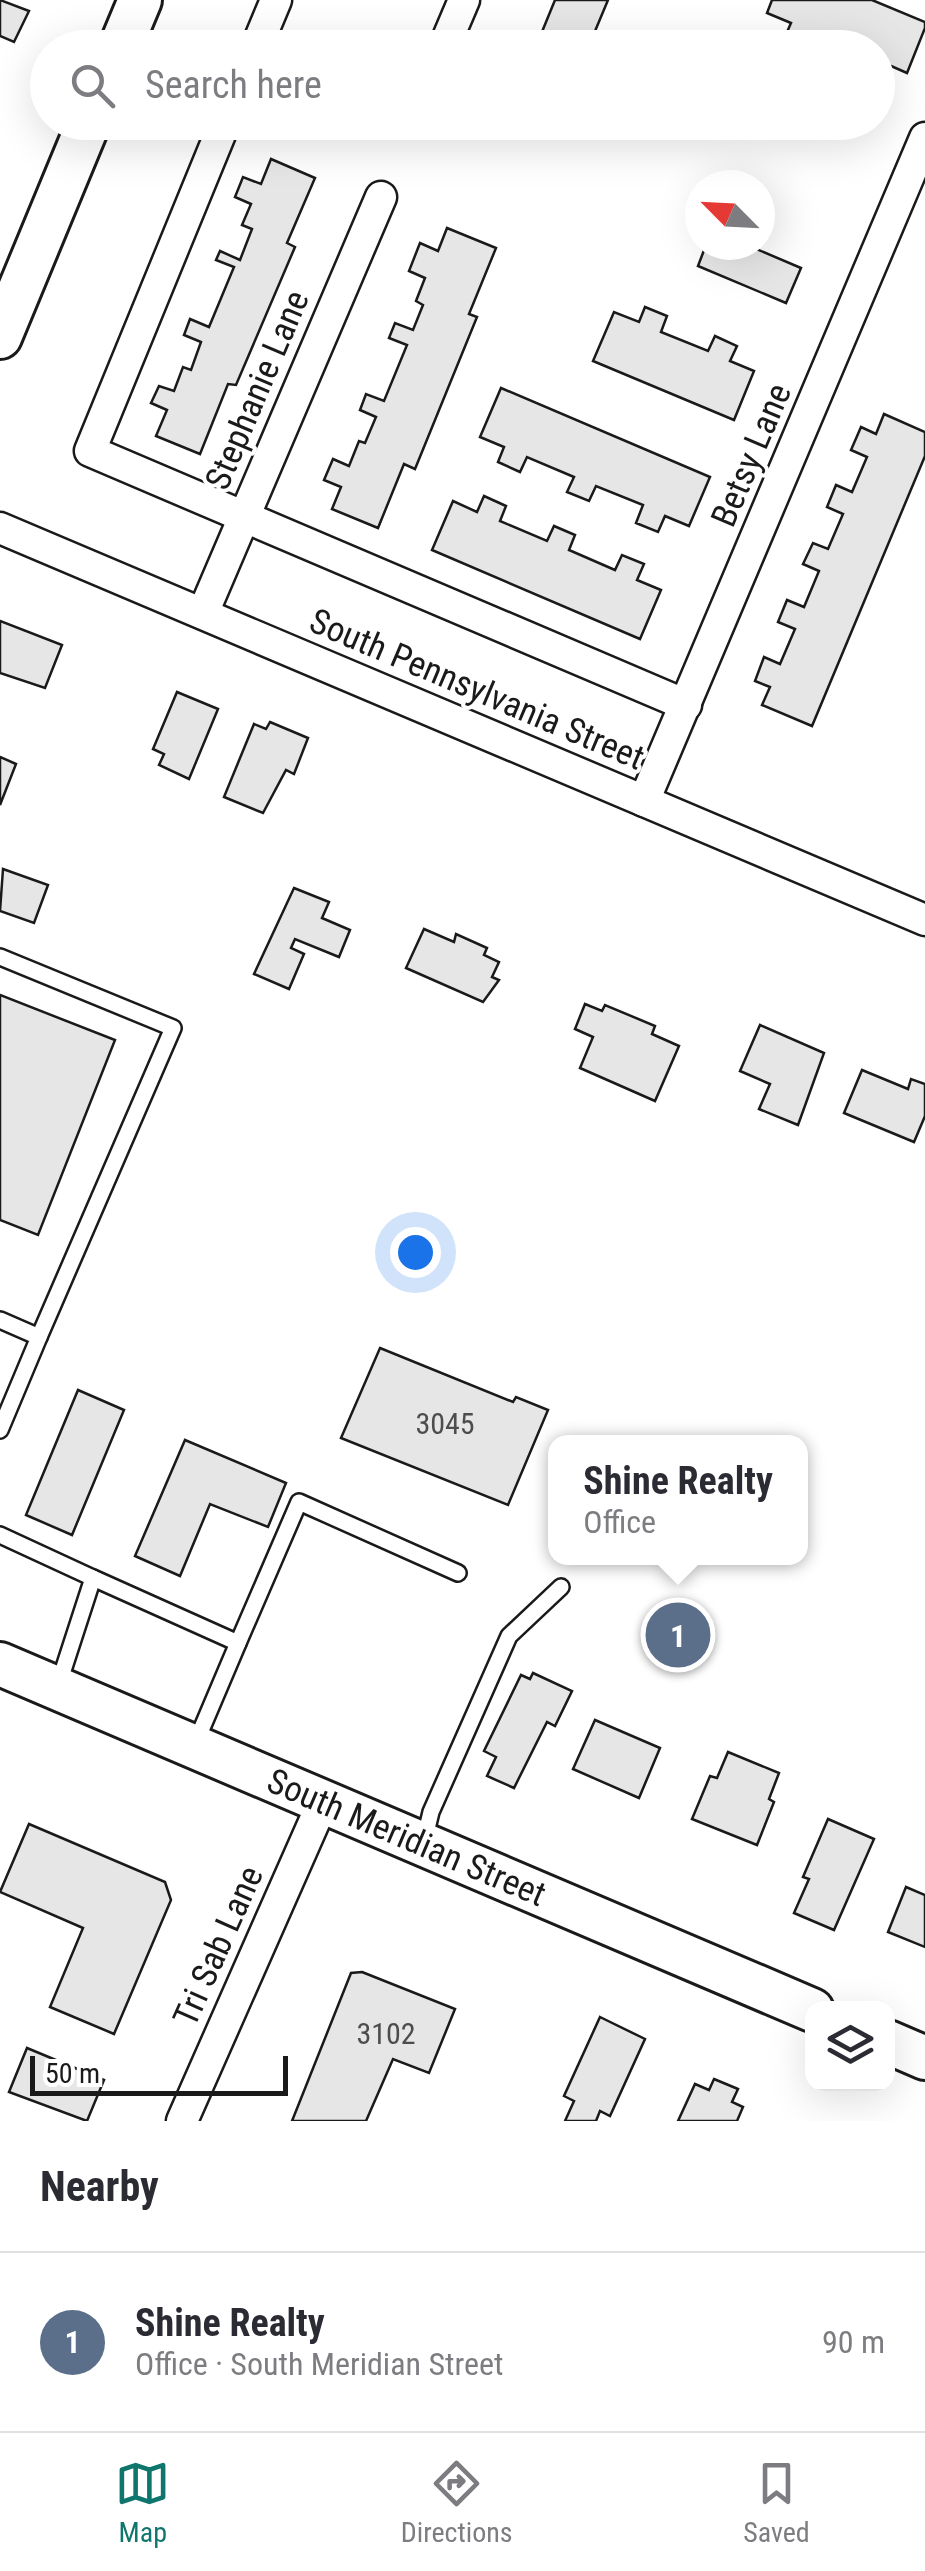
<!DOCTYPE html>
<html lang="en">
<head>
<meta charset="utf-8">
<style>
  :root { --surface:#fff; --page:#f2f2f3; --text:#2b2b33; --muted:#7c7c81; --line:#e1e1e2; --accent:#0f766e }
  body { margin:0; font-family:"Roboto Condensed",sans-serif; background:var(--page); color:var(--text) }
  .controls { position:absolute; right:30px; bottom:30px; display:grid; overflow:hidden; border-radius:20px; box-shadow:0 10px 40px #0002 }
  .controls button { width:90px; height:90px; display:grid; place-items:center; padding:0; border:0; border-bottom:2px solid var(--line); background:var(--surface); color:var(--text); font:50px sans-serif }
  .compass { position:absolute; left:685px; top:170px; width:90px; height:90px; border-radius:50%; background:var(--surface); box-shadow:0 10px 40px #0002; rotate:294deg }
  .scale { position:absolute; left:30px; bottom:25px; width:258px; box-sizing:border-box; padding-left:10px; border:5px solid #1a1a1a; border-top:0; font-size:28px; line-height:35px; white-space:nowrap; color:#1a1a1a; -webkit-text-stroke:8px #fff; paint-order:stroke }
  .you { position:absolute; left:415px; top:1252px; width:35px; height:35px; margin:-25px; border:8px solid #fff; border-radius:50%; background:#1a73e8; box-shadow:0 0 0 15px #1a73e833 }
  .badge { display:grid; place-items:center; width:65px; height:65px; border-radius:50%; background:var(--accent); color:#fff; font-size:32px; font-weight:700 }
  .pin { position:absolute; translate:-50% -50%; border:5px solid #fff; box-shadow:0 2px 10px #0006 }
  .popup { position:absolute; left:548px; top:1435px; width:260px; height:130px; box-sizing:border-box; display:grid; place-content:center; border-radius:20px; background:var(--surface); filter:drop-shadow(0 2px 8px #0005); font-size:32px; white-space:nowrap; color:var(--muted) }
  .popup b { font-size:38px; color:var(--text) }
  .popup::after { content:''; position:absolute; left:50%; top:100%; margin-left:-20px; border:20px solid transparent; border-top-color:var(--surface) }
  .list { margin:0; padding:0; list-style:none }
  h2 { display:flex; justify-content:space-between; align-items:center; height:130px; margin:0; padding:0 40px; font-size:42px }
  h2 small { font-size:32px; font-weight:400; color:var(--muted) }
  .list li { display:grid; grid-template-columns:65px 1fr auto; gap:30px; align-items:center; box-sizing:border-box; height:180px; padding:0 40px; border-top:2px solid var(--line) }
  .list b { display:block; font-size:38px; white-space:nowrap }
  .list p { margin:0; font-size:32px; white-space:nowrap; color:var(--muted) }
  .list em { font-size:32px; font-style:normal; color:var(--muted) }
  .icon { flex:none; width:55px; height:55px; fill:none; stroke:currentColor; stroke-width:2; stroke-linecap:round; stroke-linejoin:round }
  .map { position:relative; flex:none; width:925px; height:2121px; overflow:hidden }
  .search { position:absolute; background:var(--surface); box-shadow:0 10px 40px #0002; left:30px; right:30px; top:30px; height:110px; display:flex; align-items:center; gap:25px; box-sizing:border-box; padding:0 35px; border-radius:55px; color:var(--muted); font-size:38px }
  .sheet { height:310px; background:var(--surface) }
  nav { display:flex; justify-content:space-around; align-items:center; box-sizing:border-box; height:140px; border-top:2px solid var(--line); background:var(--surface); font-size:28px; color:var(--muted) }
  nav a { display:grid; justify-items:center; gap:5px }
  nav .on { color:var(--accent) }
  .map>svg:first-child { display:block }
  .building { fill:#e6e6e6; stroke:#1a1a1a; stroke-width:2.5 }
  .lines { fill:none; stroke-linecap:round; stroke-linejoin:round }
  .service-casing { stroke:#1a1a1a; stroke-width:20 }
  .minor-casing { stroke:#1a1a1a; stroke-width:35 }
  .secondary-casing { stroke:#1a1a1a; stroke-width:48 }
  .service { stroke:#fff; stroke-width:15 }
  .minor { stroke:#fff; stroke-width:30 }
  .secondary { stroke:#fff; stroke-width:42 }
  .labels { text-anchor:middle; stroke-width:8; stroke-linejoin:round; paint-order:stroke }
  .number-label { font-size:30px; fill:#4d4d4d }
  .street-label { font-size:35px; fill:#1a1a1a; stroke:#fff }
</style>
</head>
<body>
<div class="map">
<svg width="925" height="2121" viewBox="0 0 925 2121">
  <rect width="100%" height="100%" fill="#fff"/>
  <g class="building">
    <path d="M0 0 29 11 14 42 0 36Z"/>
    <path d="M555 0H608L588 48H516L520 37 537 44Z"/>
    <path d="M772 0H872L925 22V28L907 73 882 62 878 74V48H847L813 33 807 48 784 39 791 23 767 13Z"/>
    <path d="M271 159 315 178 287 243 295 247 236 385 228 384 200 454 156 436 167 410 151 403 159 386 174 391 183 367 191 370 201 342 184 335 190 319 209 327 234 267 216 260 220 251 240 260 252 229 242 225 251 204 235 197 243 177 261 184Z"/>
    <path d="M447 228 496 248 469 314 477 317 415 469 404 464 378 528 332 509 341 487 324 480 333 459 349 466 359 441 365 443 376 417 360 410 366 394 384 401 407 345 389 338 395 323 413 330 423 305 416 301 425 278 409 271 420 243 438 251Z"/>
    <path d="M706 245H747L801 268 786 303 698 266Z"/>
    <path d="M645 307 667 316 661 332 708 351 715 336 737 346 730 361 754 371 734 420 593 361 614 312 639 322Z"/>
    <path d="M501 388 710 477 689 526 665 516 658 532 636 523 643 505 596 486 589 501 567 492 574 477 527 457 520 472 498 462 504 447 480 437Z"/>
    <path d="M884 414 925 432V456L812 726 762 705 770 687 755 681 764 657 780 664 795 629 778 622 787 600 804 607 819 571 803 564 813 543 828 549 843 514 827 507 836 485 852 492 867 457 851 450 861 427 876 434Z"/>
    <path d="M484 496 506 506 500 521 547 541 554 526 575 535 569 550 615 570 622 555 644 564 637 580 661 590 640 639 432 550 453 501 477 512Z"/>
    <path d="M0 621 62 645 45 688 0 673Z"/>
    <path d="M177 692 218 709 189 779 159 765 164 754 153 749Z"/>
    <path d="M270 722 308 738 294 774 286 770 263 813 224 797 254 724 266 729Z"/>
    <path d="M0 757 16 764 0 805Z"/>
    <path d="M3 869 48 885 34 923 0 911Z"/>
    <path d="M294 888 329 902 322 918 350 930 339 957 295 939 291 948 304 954 289 989 254 974Z"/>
    <path d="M424 929 454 942 456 934 487 948 484 955 499 962 492 977 499 980 483 1002 406 968Z"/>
    <path d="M0 995 115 1040 38 1235 0 1220Z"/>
    <path d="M585 1004 602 1011 605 1005 655 1026 652 1034 679 1046 655 1101 580 1068 593 1037 575 1029Z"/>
    <path d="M760 1025 824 1053 798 1125 759 1109 770 1084 740 1071Z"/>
    <path d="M862 1070 908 1089 911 1079 925 1084V1116L914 1142 844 1113Z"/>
    <path d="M380 1348 513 1402 516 1397 548 1410 508 1505 341 1438Z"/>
    <path d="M78 1390 124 1410 72 1535 26 1515Z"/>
    <path d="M185 1440 286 1483 268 1527 210 1504 180 1576 135 1556Z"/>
    <path d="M533 1673 572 1691 555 1726 547 1722 514 1788 487 1776 496 1757 484 1751 521 1675 530 1679Z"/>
    <path d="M595 1720 660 1748 639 1798 573 1769Z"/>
    <path d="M728 1752 779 1773 769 1799 774 1802 757 1845 692 1819 710 1776 717 1778Z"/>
    <path d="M828 1819 874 1839 834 1930 794 1913 809 1879 803 1877Z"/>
    <path d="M29 1824 165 1882 171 1900 114 2034 50 2007 83 1928 0 1892Z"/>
    <path d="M906 1887 925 1895V1947L888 1932Z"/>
    <path d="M362 1972 455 2009 429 2073 393 2059 366 2121H292L351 1973Z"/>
    <path d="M600 2017 645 2039 610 2116 600 2111 596 2121H565L574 2101 564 2096Z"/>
    <path d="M27 2048 104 2080 87 2121 9 2092Z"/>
    <path d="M714 2079 738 2089 732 2102 743 2107 737 2121H678L695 2084 709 2090Z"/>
  </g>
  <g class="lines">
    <g class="service-casing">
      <g id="service">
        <path d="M0 957 173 1028 39 1337"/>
        <path d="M0 1320 39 1337 0 1430"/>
        <path d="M0 1535 93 1578 58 1686"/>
        <path d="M93 1578 238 1643 196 1742"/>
        <path d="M238 1643 299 1502 458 1573"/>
        <path d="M424 1841 431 1812 509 1636 561 1587"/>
      </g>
    </g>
    <g class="minor-casing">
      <g id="minor">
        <path d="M447 40 464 0"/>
        <path d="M256 48 276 0"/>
        <path d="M225 122 90 451 686 705"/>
        <path d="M0 528 925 920"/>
        <path d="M203 613 381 197"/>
        <path d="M644 801 925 138"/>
        <path d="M182 2121 323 1802"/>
      </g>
    </g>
    <g class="secondary-casing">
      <g id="secondary">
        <path d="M120 48 140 0"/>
        <path d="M0 337 89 122"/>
        <path id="s1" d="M0 1664 812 2010"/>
        <path d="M888 2042 925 2058"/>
      </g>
    </g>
    <use href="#service" class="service"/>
    <use href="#minor" class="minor"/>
    <use href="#secondary" class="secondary"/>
  </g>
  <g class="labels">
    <g class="number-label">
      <text x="445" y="1434">3045</text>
      <text x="386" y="2044">3102</text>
    </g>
    <g class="street-label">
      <text transform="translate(257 390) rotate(-67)" y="12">Stephanie Lane</text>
      <text transform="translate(751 455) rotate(-67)" y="12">Betsy Lane</text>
      <text transform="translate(477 689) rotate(23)" y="12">South Pennsylvania Street</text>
      <text dy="12" stroke="none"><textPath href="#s1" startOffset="442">South Meridian Street</textPath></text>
      <text transform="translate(218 1946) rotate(-66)" y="12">Tri Sab Lane</text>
    </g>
  </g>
</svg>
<div class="controls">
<button><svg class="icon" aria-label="layers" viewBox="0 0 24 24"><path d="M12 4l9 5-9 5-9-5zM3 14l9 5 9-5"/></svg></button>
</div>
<svg class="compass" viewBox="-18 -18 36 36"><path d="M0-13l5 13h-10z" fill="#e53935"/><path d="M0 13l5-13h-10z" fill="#7c7c81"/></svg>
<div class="scale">50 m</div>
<div class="you"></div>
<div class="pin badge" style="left:678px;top:1635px;background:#5c6f8a">1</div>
<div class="popup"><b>Shine Realty</b>Office</div>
<div class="search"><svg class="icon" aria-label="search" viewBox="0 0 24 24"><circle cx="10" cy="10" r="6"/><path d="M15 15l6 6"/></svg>Search here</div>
</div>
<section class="sheet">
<h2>Nearby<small></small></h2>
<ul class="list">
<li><span class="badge" style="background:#5c6f8a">1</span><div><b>Shine Realty</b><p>Office · South Meridian Street</p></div><em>90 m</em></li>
</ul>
</section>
<nav>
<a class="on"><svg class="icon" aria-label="map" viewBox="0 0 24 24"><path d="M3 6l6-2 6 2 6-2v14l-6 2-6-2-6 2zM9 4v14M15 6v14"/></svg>Map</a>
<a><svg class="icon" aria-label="directions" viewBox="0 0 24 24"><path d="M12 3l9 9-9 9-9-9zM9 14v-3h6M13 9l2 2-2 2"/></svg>Directions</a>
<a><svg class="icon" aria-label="saved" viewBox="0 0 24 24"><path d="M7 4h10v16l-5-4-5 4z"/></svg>Saved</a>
</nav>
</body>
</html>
